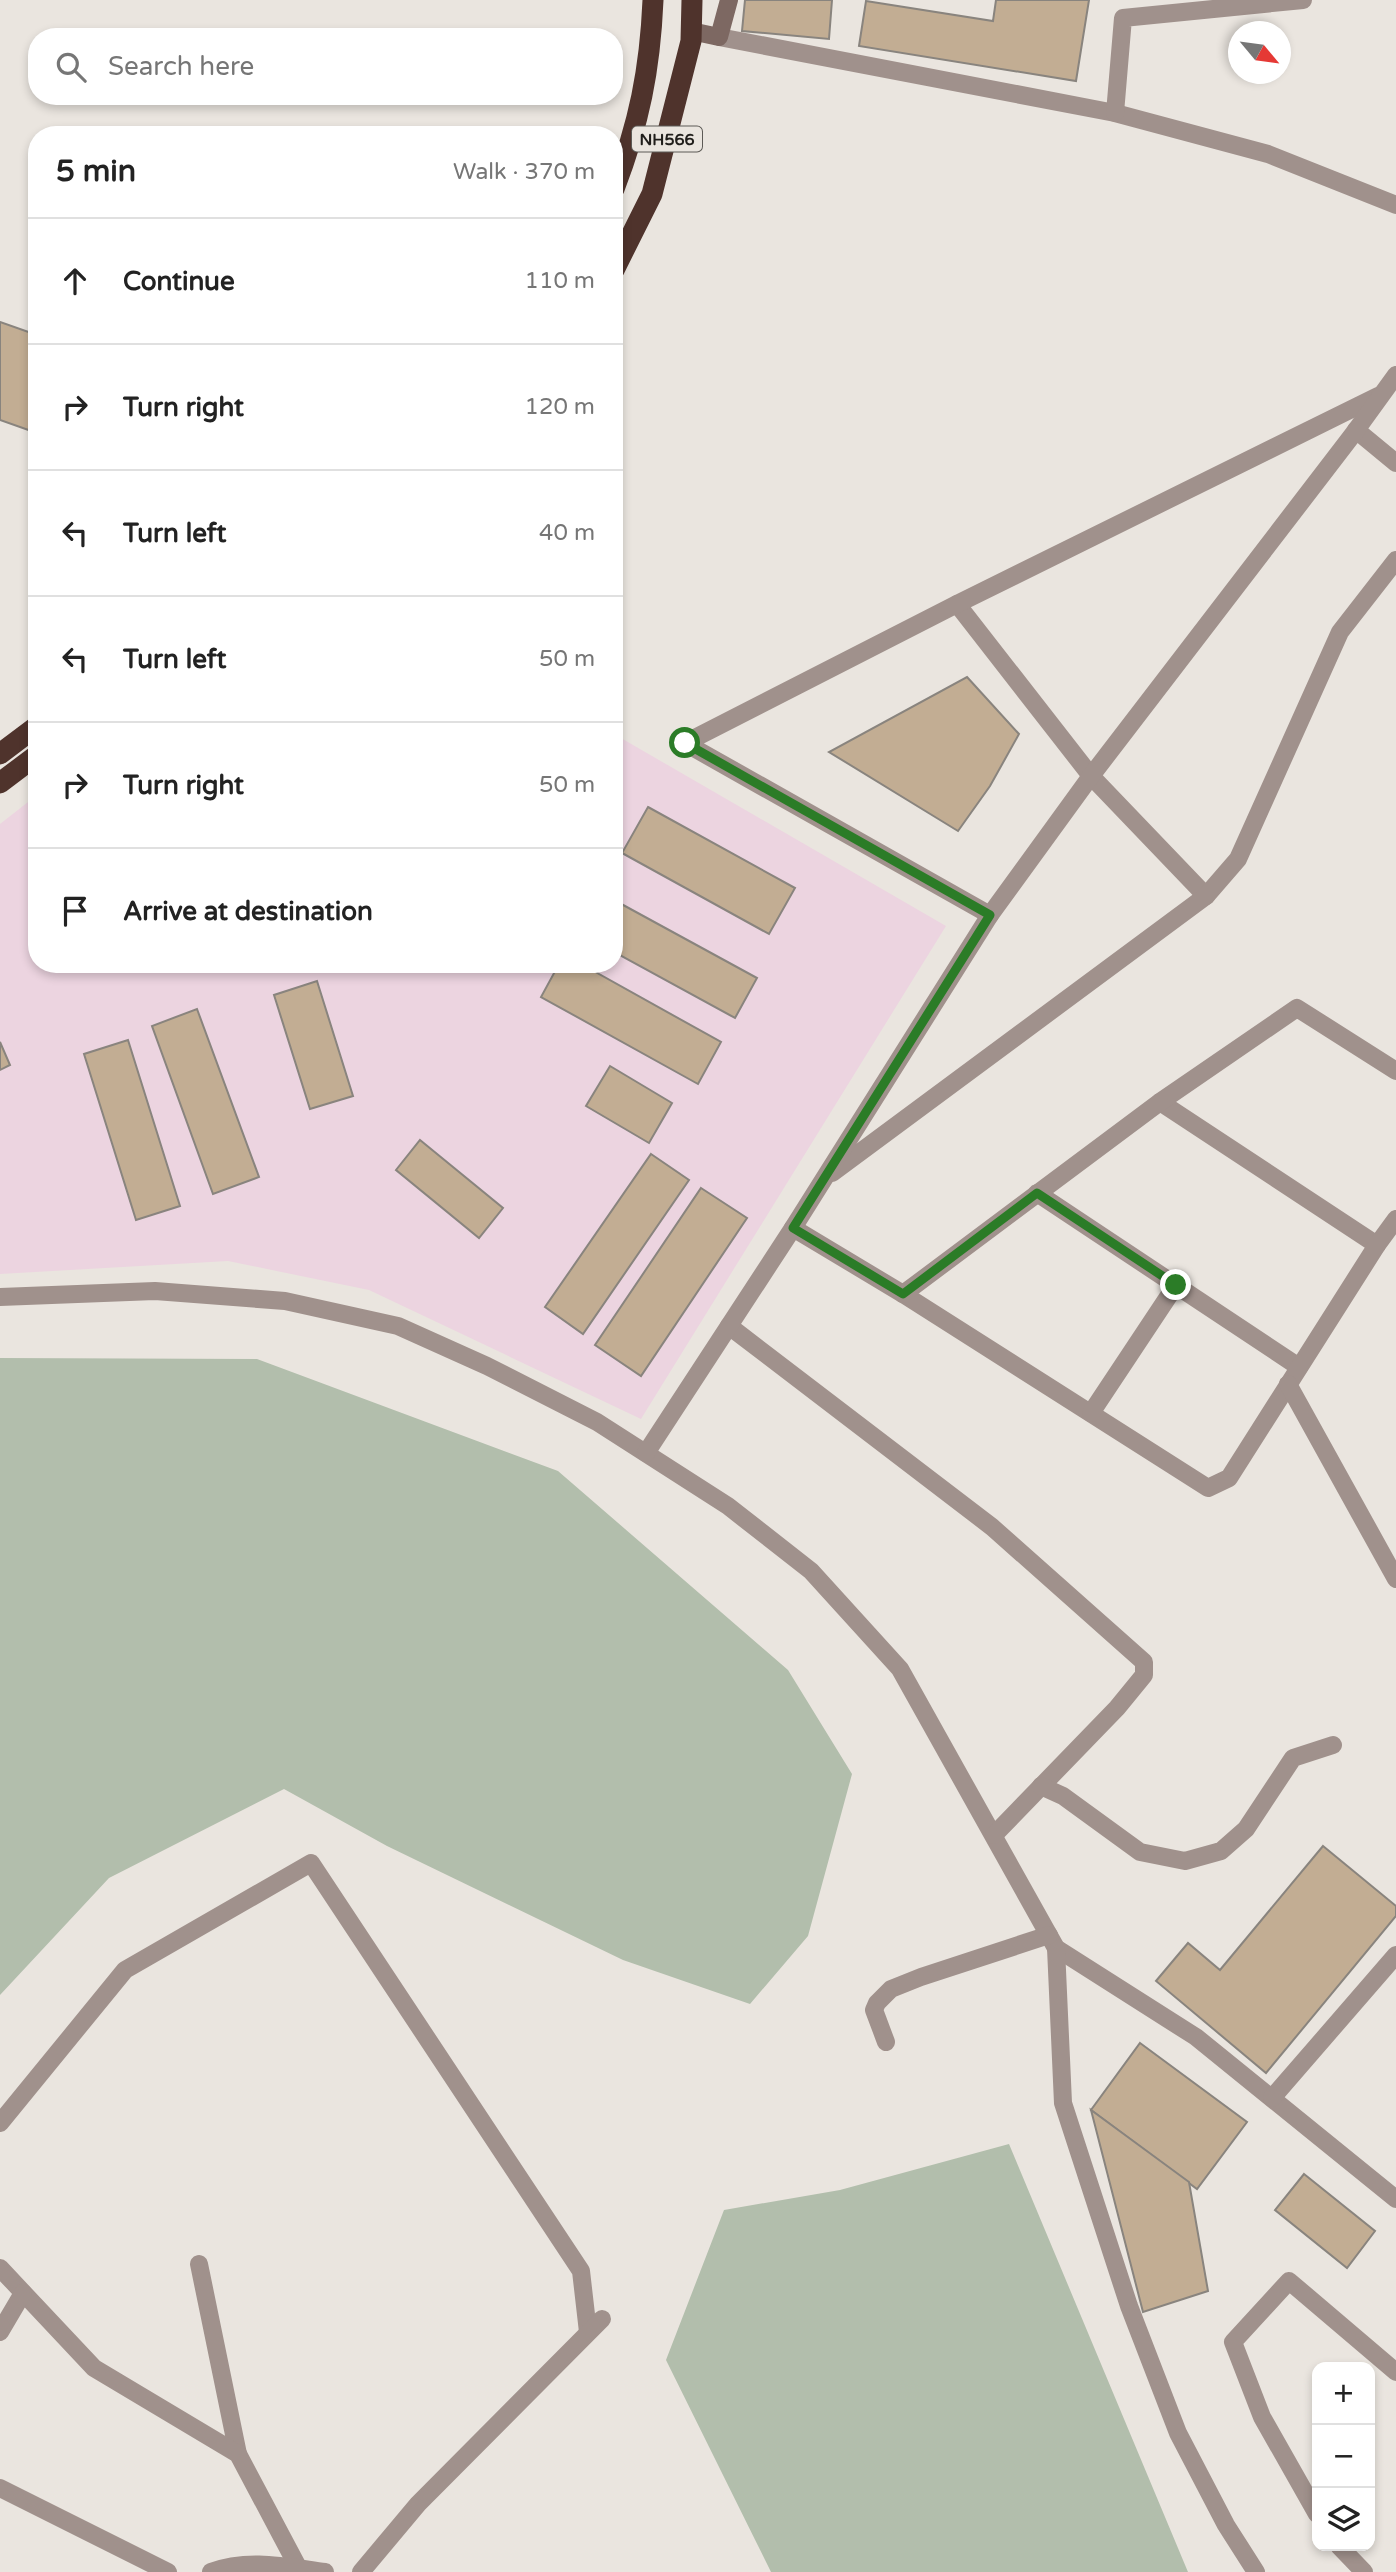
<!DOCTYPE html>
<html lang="en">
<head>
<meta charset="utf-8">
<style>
  :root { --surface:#fff; --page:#f2f2f2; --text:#222; --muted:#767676; --line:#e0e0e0 }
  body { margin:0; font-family:"Varela Round",sans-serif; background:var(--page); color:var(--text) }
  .controls { position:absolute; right:21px; bottom:21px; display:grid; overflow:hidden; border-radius:14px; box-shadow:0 4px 10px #0003 }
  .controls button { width:63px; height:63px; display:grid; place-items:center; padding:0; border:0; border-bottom:2px solid var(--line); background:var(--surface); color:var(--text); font:35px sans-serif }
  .compass { position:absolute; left:1228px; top:21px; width:63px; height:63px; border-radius:50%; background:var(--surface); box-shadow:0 4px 10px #0003; rotate:119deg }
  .stop { position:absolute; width:21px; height:21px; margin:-16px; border:5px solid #2b7c27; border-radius:50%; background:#fff }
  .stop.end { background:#2b7c27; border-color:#fff; box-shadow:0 2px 7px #0008 }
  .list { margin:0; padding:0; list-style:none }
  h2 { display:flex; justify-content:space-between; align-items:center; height:91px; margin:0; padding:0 28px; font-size:30px }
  h2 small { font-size:23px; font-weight:400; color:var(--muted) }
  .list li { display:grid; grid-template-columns:46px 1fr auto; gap:21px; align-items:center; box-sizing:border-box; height:126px; padding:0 28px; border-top:2px solid var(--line) }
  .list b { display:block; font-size:26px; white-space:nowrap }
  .list em { font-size:23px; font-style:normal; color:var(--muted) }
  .icon { flex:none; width:38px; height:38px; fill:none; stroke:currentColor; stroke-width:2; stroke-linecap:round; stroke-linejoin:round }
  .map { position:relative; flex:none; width:1396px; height:2572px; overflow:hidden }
  .search { position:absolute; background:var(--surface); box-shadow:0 4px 10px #0003; left:28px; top:28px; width:595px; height:77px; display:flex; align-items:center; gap:18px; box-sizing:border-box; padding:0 24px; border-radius:28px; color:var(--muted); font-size:26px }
  .panel { position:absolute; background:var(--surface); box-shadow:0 4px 10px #0003; left:28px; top:126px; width:595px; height:847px; border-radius:28px }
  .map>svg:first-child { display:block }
  .industrial { fill:#ecd4e0 }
  .green { fill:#b2beac }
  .building { fill:#c2ad93; stroke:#89847e; stroke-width:2 }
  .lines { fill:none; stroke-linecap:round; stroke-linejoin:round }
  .street { stroke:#a0918c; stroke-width:18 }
  .secondary { stroke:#7d6862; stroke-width:18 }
  .highway { stroke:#4f332c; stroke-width:21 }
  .route { stroke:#2b7c27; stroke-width:9 }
  .labels { text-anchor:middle; stroke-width:5; stroke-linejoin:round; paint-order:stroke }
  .shield { fill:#eae5df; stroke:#5d5a56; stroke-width:2 }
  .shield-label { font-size:16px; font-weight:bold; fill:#201e1b }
</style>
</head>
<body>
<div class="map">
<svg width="1396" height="2572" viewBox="0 0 1396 2572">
  <rect width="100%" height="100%" fill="#eae5df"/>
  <path class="industrial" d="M614 734 946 926 641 1419 369 1290 228 1261 0 1274V824L37 795V964H614Z"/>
  <g class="green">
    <path d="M0 1358 257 1359 558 1471 788 1670 852 1774 808 1936 750 2004 623 1960 387 1846 284 1789 109 1878 0 1995Z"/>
    <path d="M1009 2144 1188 2572H771L666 2360 724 2210 840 2190Z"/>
  </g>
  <g class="building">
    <path d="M745 0H832L829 39 742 31Z"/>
    <path d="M996 0H1089L1076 81 859 46 866 1 993 21Z"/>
    <path d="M0 322 37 335V433L0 420Z"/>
    <path d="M967 677 1019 734 990 786 958 831 829 752Z"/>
    <path d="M648 807 795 888 769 934 622 853Z"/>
    <path d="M614 900 757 978 735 1018 614 952Z"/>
    <path d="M559 964H581L721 1042 698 1084 541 997Z"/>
    <path d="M317 981 353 1096 310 1109 274 995Z"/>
    <path d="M197 1009 259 1177 213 1194 152 1026Z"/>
    <path d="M128 1040 180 1206 136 1220 84 1054Z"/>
    <path d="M0 1042 10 1065 0 1070Z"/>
    <path d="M610 1066 672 1103 649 1143 586 1106Z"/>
    <path d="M420 1140 503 1208 479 1238 396 1170Z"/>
    <path d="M651 1154 689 1180 583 1334 545 1307Z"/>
    <path d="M701 1188 747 1218 641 1376 595 1345Z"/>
    <path d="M1323 1846 1396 1906V1916L1266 2073 1156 1981 1188 1943 1220 1970Z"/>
    <path d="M1140 2043 1247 2122 1197 2189 1091 2110Z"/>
    <path d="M1091 2110 1189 2182 1208 2291 1143 2312Z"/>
    <path d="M1304 2174 1375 2231 1347 2268 1275 2210Z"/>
  </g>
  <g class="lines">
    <g class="street">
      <path d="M719 37 1115 113 1268 154 1396 205"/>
      <path d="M1115 113 1123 18 1303 0"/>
      <path d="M1356 430 1396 463"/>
      <path d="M957 604 1091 776 1206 896"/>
      <path d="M990 915 685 743 957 604 1378 396"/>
      <path d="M1160 1102 1377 1245"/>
      <path d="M832 1173 1206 896 1238 859 1340 632 1396 560"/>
      <path d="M1037 1193 1299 1367"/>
      <path d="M793 1228 903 1294 1208 1488 1229 1478 1377 1245 1396 1219"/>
      <path d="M903 1294 1160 1102 1297 1008 1396 1071"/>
      <path d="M0 1297 155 1291 285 1301 398 1326 487 1366 597 1422 728 1506 811 1571 900 1669 1056 1948 1196 2037 1396 2199"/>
      <path d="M729 1326 992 1527 1144 1662V1675L1117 1708 994 1835"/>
      <path d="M1288 1384 1396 1579"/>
      <path d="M1091 1413 1176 1285"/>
      <path d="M646 1453 793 1228 990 915 1091 776 1354 433 1396 375"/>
      <path d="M1041 1786 1063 1796 1140 1852 1185 1861 1221 1851 1246 1829 1293 1758 1333 1745"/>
      <path d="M1056 1948 1063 2103 1129 2306 1178 2433 1226 2525 1256 2572"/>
      <path d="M886 2042 874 2010 877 2003 891 1989 921 1977 1049 1935"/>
      <path d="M1272 2098 1396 1955"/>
      <path d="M0 2123 125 1970 311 1863 581 2271 588 2332"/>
      <path d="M199 2264 238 2454"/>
      <path d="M0 2268 94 2368 238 2454 299 2569"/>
      <path d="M0 2332 23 2293"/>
      <path d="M0 2488 168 2572"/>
      <path d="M1317 2514 1262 2417 1233 2342 1289 2281 1396 2372"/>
      <path d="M1339 2546 1364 2572"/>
      <path d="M211 2572C248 2558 287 2567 325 2572"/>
      <path d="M361 2572 418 2504 602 2319"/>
    </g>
    <path class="secondary" d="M691 31 719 37 729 0"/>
    <g class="highway">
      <path d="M614 189C639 124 650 70 653 0"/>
      <path d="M614 270 652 194 691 41 692 0"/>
      <path d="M0 754 37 726"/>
      <path d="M0 783 37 755"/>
    </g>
  </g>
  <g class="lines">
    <path class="route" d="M685 743 990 915 793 1228 903 1294 1037 1193 1176 1285"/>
  </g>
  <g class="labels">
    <rect class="shield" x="632" y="126.5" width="70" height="25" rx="5"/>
    <g class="shield-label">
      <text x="667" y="145">NH566</text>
    </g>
  </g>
</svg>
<div class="controls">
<button>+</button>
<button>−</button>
<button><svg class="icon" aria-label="layers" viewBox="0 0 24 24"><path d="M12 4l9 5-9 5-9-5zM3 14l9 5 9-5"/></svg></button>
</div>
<svg class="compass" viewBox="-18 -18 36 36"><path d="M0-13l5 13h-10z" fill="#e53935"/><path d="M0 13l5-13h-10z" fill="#767676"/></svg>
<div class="stop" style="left:685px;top:743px"></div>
<div class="stop end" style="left:1176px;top:1285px"></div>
<div class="search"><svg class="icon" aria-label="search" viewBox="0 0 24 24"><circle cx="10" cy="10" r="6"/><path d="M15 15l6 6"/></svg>Search here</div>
<section class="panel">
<h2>5 min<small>Walk · 370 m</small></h2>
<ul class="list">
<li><svg class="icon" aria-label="ahead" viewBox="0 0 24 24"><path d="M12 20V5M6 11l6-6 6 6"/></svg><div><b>Continue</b></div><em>110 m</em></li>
<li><svg class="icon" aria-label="right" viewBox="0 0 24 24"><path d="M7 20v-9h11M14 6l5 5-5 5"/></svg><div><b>Turn right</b></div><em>120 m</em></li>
<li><svg class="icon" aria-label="left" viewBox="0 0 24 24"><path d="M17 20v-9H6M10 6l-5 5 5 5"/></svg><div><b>Turn left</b></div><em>40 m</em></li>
<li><svg class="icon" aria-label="left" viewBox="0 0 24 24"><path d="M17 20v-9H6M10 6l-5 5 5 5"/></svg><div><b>Turn left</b></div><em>50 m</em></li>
<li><svg class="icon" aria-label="right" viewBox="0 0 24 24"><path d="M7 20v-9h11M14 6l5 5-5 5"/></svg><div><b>Turn right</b></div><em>50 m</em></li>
<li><svg class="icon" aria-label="arrive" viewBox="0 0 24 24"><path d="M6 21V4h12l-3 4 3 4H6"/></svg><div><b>Arrive at destination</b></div></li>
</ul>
</section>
</div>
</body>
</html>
